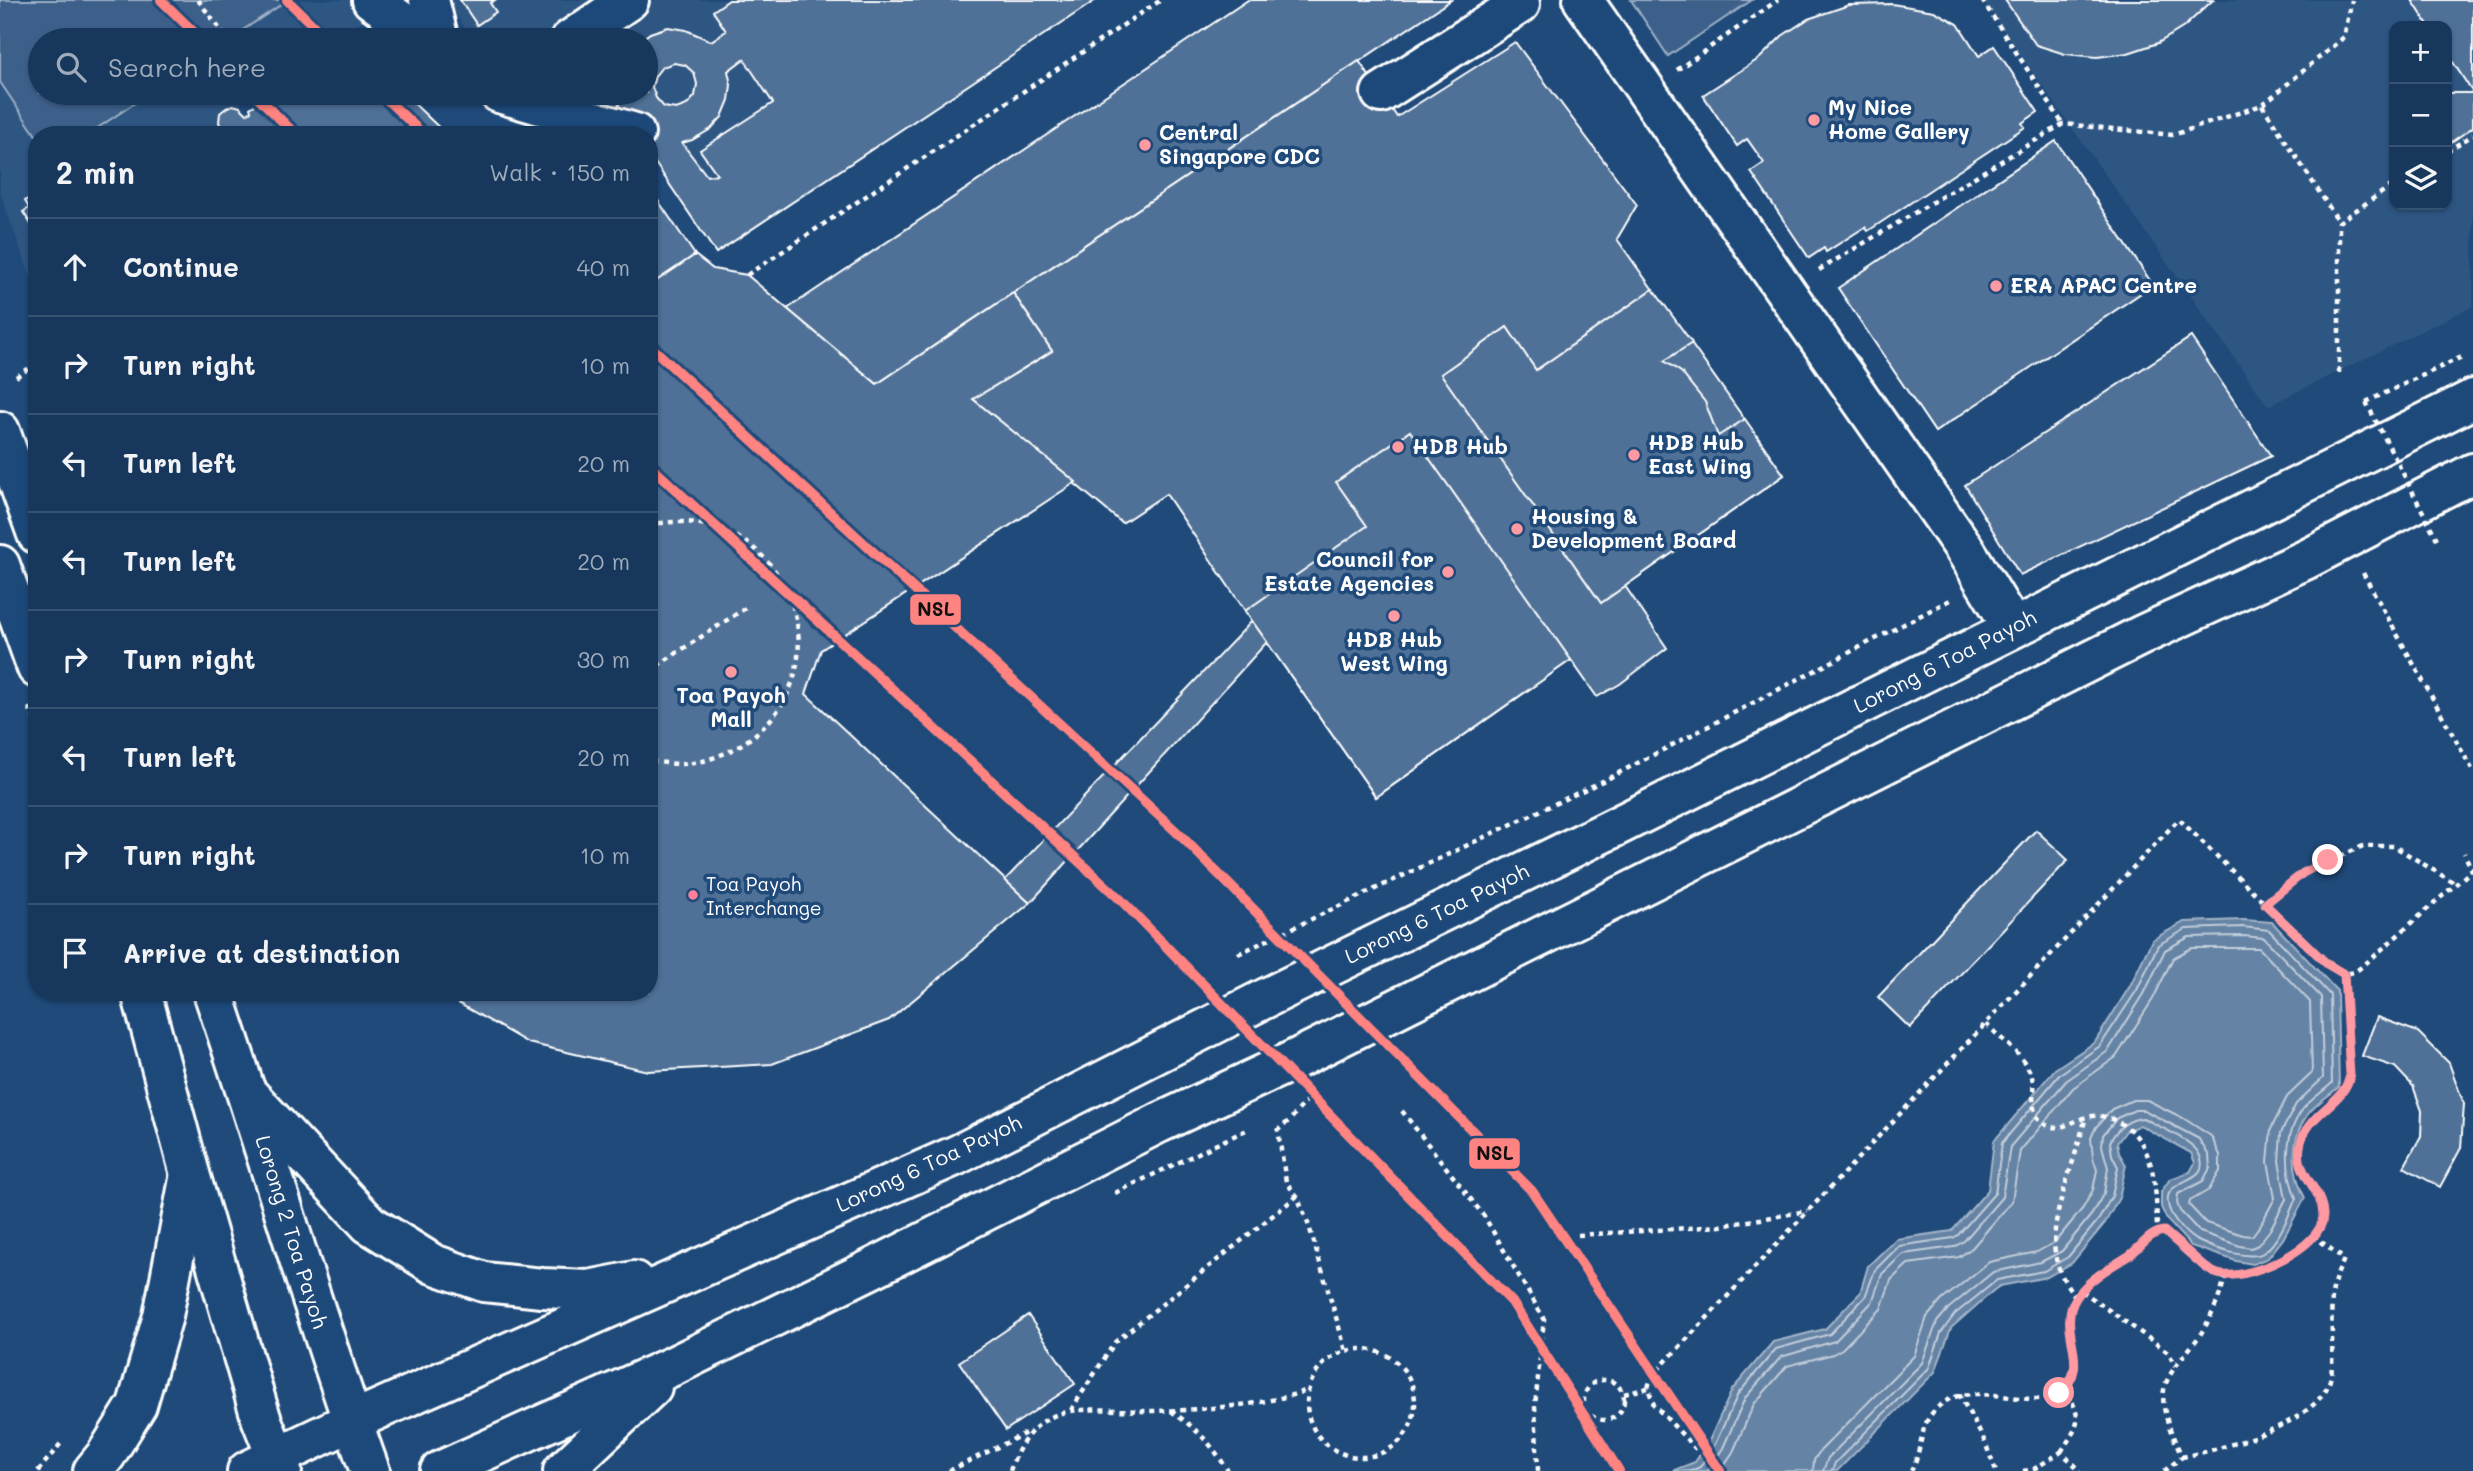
<!DOCTYPE html>
<html lang="en">
<head>
<meta charset="utf-8">
<style>
  :root { --surface:#17385c; --page:#244365; --text:#f1f3f6; --muted:#9eacbb; --line:#365272 }
  body { margin:0; font-family:Mali,sans-serif; background:var(--page); color:var(--text) }
  .controls { position:absolute; right:21px; top:21px; display:grid; overflow:hidden; border-radius:14px; box-shadow:0 2px 5px #0004 }
  .controls button { width:63px; height:63px; display:grid; place-items:center; padding:0; border:0; border-bottom:2px solid var(--line); background:var(--surface); color:var(--text); font:35px sans-serif }
  .stop { position:absolute; width:21px; height:21px; margin:-16px; border:5px solid #ff9aa2; border-radius:50%; background:#fff }
  .stop.end { background:#ff9aa2; border-color:#fff; box-shadow:0 2px 7px #0008 }
  .list { margin:0; padding:0; list-style:none }
  h2 { display:flex; justify-content:space-between; align-items:center; height:91px; margin:0; padding:0 28px; font-size:30px }
  h2 small { font-size:23px; font-weight:400; color:var(--muted) }
  .list li { display:grid; grid-template-columns:46px 1fr auto; gap:21px; align-items:center; box-sizing:border-box; height:98px; padding:0 28px; border-top:2px solid var(--line) }
  .list b { display:block; font-size:26px; white-space:nowrap }
  .list em { font-size:23px; font-style:normal; color:var(--muted) }
  .icon { flex:none; width:38px; height:38px; fill:none; stroke:currentColor; stroke-width:2; stroke-linecap:round; stroke-linejoin:round }
  .map { position:relative; flex:none; width:2473px; height:1471px; overflow:hidden }
  .search { position:absolute; background:var(--surface); box-shadow:0 2px 5px #0004; left:28px; top:28px; width:630px; height:77px; display:flex; align-items:center; gap:18px; box-sizing:border-box; padding:0 24px; border-radius:38px; color:var(--muted); font-size:26px }
  .panel { position:absolute; background:var(--surface); box-shadow:0 2px 5px #0004; left:28px; top:126px; width:630px; height:875px; border-radius:28px }
  .map>svg:first-child { display:block }
  .built { fill:#2e5683; fill-rule:evenodd }
  .green { fill:#3c618b; stroke:#9eb0c5; stroke-width:2 }
  .water { fill:#6583a4; stroke:#a3b5c8; stroke-width:2 }
  .lines { fill:none; stroke-linecap:round; stroke-linejoin:round }
  .shore { stroke:#c1cddb; stroke-width:2 }
  .building { fill:#507197; stroke:#fff; stroke-width:2; fill-rule:evenodd }
  .minor-casing { stroke:#fff; stroke-width:44 }
  .major-casing { stroke:#fff; stroke-width:44 }
  .path { stroke:#fff; stroke-width:4.5; stroke-dasharray:5 5; stroke-linecap:butt }
  .minor { stroke:#1f4a7a; stroke-width:38 }
  .major { stroke:#1f4a7a; stroke-width:38 }
  .path-bridge { stroke:#fff; stroke-width:4.5; stroke-dasharray:5 5; stroke-linecap:butt }
  .metro-1-casing { stroke:#1f4a7a; stroke-width:16 }
  .metro-1 { stroke:#ff8380; stroke-width:10 }
  .route { stroke:#ff9aa2; stroke-width:9 }
  .poi-dot { fill:#ff9aa2; stroke:#1f4a7a; stroke-width:2.5 }
  .bus-dot { fill:#ff8098; stroke:#1f4a7a; stroke-width:2.5 }
  .labels { text-anchor:middle; stroke-width:7; stroke-linejoin:round; paint-order:stroke }
  .bus-label { font-size:19px; fill:#fff; stroke:#1f4a7a; text-anchor:start }
  .poi-label { font-size:21px; font-weight:bold; fill:#fff; stroke:#1f4a7a; text-anchor:start }
  .street-label { font-size:21px; fill:#fff; stroke:#1f4a7a }
  .line-badge { stroke:#1f4a7a; stroke-width:2.5 }
  .pale-badge-label { font-size:19px; text-anchor:middle; font-weight:bold; fill:#111 }
</style>
</head>
<body>
<div class="map">
<svg width="2473" height="1471" viewBox="0 0 2473 1471">
  <rect width="100%" height="100%" fill="#1f4a7a"/>
  <filter id="ink" filterUnits="userSpaceOnUse"><feTurbulence type="fractalNoise" baseFrequency=".0143" numOctaves="2"/><feDisplacementMap in="SourceGraphic" scale="14" xChannelSelector="R" yChannelSelector="G"/><feConvolveMatrix kernelMatrix="1 2 1 2 8 2 1 2 1" color-interpolation-filters="sRGB"/></filter>
  <g filter="url(#ink)">
    <g class="built">
      <path d="M0 0H394L334 40H40V93H256L240 104 260 135H37V294L0 193Z"/>
      <path d="M446 0H1076L720 240 649 135H537L508 93H646V40H473Z"/>
      <path d="M1982 0H2473V306L2268 406ZM2394 26H2447V205H2394Z"/>
    </g>
    <g class="green">
      <path d="M0 0H288L228 40H40V93H150L87 135H37V137L0 82Z"/>
      <path d="M1631 0H1752L1668 56Z"/>
    </g>
    <path class="water" d="M2243 920 2272 922 2337 991 2339 1087C2329 1095 2317 1103 2309 1113 2290 1137 2291 1172 2305 1198L2283 1239 2268 1258 2253 1264 2236 1261 2191 1246 2167 1220 2161 1207V1192L2170 1179 2190 1172 2195 1163 2191 1153 2140 1125 2126 1131 2117 1143 2119 1153 2126 1165 2119 1198 2105 1223 2072 1263 2047 1277 2000 1286 1994 1290 1951 1328 1935 1372 1837 1471H1672L1695 1462 1709 1441 1732 1390 1773 1342 1825 1329 1860 1293 1868 1266 1896 1239 1952 1231 1988 1190 1994 1141 2055 1069 2095 1042 2130 986 2152 940 2184 922Z"/>
    <g class="lines">
      <g class="shore">
        <path d="M1691 1471 1700 1467 1715 1444 1738 1394 1776 1349 1830 1334 1865 1297 1875 1270 1899 1246 1953 1238 1958 1235 1995 1193 2002 1143 2060 1074 2100 1046 2137 990 2158 945 2186 929 2243 927 2269 930 2330 995 2332 1083C2323 1092 2311 1099 2303 1109 2283 1135 2285 1170 2296 1198 2289 1215 2279 1242 2263 1253 2250 1261 2209 1247 2196 1240 2186 1235 2172 1218 2169 1208 2158 1174 2217 1187 2198 1152 2191 1140 2156 1125 2143 1118 2128 1119 2116 1129 2110 1142L2112 1155 2118 1167 2112 1196 2099 1219 2068 1257 2044 1271 1997 1280 1955 1314 1941 1333 1929 1368 1835 1463 1832 1471"/>
        <path d="M1708 1471 1723 1448 1745 1398 1781 1357 1835 1341 1872 1302 1882 1274 1903 1254 1954 1247 1964 1241 2002 1197 2010 1147 2066 1081 2108 1051 2144 994 2165 950 2189 937 2243 936 2264 938 2321 997 2323 1078 2296 1104 2281 1133 2279 1161 2286 1199 2270 1230 2258 1245 2251 1248 2240 1246 2200 1232 2180 1211 2177 1203 2178 1194 2203 1181 2210 1168 2209 1156 2199 1139 2144 1110H2135L2117 1118 2103 1135 2102 1146 2108 1168 2104 1193 2092 1214 2062 1251 2041 1262 1993 1272 1949 1308 1937 1322 1922 1363 1828 1458 1823 1471"/>
        <path d="M1720 1471 1733 1452 1754 1404 1787 1366 1833 1354 1842 1349 1881 1309 1891 1280 1908 1264 1959 1257 1972 1248 2012 1201 2020 1151 2073 1088 2116 1057 2153 999 2173 958 2192 948H2259L2310 1002 2312 1073 2287 1097 2271 1129 2268 1162 2275 1198 2261 1224 2252 1236 2243 1235 2206 1223 2189 1205 2190 1201 2209 1190 2220 1171V1155L2211 1136 2183 1118 2147 1100H2133L2112 1109 2096 1127 2091 1138 2093 1158 2097 1170 2093 1190 2083 1208 2055 1242 2037 1252 1989 1262 1942 1300 1927 1317 1914 1356 1820 1451 1814 1460 1813 1471"/>
      </g>
    </g>
    <g class="building">
      <path d="M460 0H495L490 3 496 12 477 25Z"/>
      <path d="M729 0H1096L716 253 649 154V135L620 109 616 93H646V40H641L650 33 668 27 686 30 711 41 726 31 713 11ZM744 59 773 103 700 150 717 174 707 176 682 143 692 140 711 129 722 117 729 100 731 85 728 71ZM674 63 685 65 694 73 697 84 695 96 687 105 676 109 664 107 656 98 652 87 655 76 662 67Z"/>
      <path d="M1248 0H1451L877 384 787 309Z"/>
      <path d="M2005 0H2213L2184 27 2158 43 2128 53 2097 57 2065 54 2036 45Z"/>
      <path d="M2412 0H2473V127L2447 145V93H2473L2447 53V26H2429Z"/>
      <path d="M1892 4 1934 11 1958 24 1979 56 1994 46 2038 112 2022 123 2025 127 1868 231 1865 227 1826 252 1824 248 1809 258 1751 172 1764 163 1747 139 1737 146 1703 95 1760 58 1782 36 1808 19 1849 5Z"/>
      <path d="M1515 42 1637 205 1617 239 1784 475 1625 586 1667 648 1620 684 1597 697 1571 660 1376 797 1252 621 1166 494 1122 523 973 399 1052 351 1013 293 1359 61 1397 117Z"/>
      <path d="M273 93H403L447 135H227L222 129 219 122 220 113 226 108 233 105 240 107 247 114 251 111 250 108Z"/>
      <path d="M2056 141 2153 285 1935 432 1838 288Z"/>
      <path d="M37 192V233L23 212 29 208 25 201Z"/>
      <path d="M655 196 695 255 649 286V200Z"/>
      <path d="M695 255 713 269 747 275 877 384 1013 293 1052 351 973 399 1076 482 821 650 806 694 1030 903 889 1020 772 1064 648 1071 528 1043 439 992H649V286Z"/>
      <path d="M1653 289 1692 343 1664 361 1681 372 1705 402 1718 436 1745 419 1784 475 1601 603 1441 374 1507 327 1536 370Z"/>
      <path d="M2191 337 2271 456 2020 575 1965 485Z"/>
      <path d="M1410 431 1571 660 1376 797 1245 611 1367 526 1336 482Z"/>
      <path d="M1252 621 1267 642 1030 903 1005 880Z"/>
      <path d="M2036 830 2068 860 1910 1028 1878 997Z"/>
      <path d="M2377 1017 2418 1032 2449 1063 2464 1104 2461 1148 2440 1187 2404 1167 2421 1136 2422 1111 2413 1086 2395 1067 2362 1056Z"/>
      <path d="M1028 1315 1075 1384 1006 1430 959 1362Z"/>
    </g>
    <g class="lines">
      <g class="minor-casing">
        <g id="minor">
          <path d="M372 0 427 40"/>
          <path d="M429 0 439 40"/>
          <path d="M1583 0 1964 548 2013 628"/>
          <path d="M570 40 629 0"/>
          <path d="M499 93 635 133"/>
          <path d="M1381 93 1520 4"/>
          <path d="M0 431 37 534"/>
          <path d="M0 565 37 668"/>
          <path d="M141 992 190 1174 261 1418 282 1471"/>
          <path d="M213 992C267 1151 313 1313 370 1471"/>
        </g>
      </g>
      <g class="major-casing">
        <g id="major">
          <path d="M247 1093 369 1224 433 1264 484 1282 542 1288 589 1290 634 1281"/>
          <path d="M93 1471 106 1455 137 1405 163 1316 190 1174"/>
          <path d="M247 1471 352 1421 957 1155 1260 1001 1611 829 2473 399"/>
          <path d="M440 1471 673 1366 871 1269 1159 1123 1290 1062 2144 634 2307 559 2473 473"/>
          <path d="M563 1471 652 1387"/>
        </g>
      </g>
      <g class="path">
        <path d="M198 0 228 40"/>
        <path d="M1982 0 2063 124"/>
        <path d="M1677 70 1778 0"/>
        <path d="M266 93 268 96"/>
        <path d="M2262 105 2339 222"/>
        <path d="M2447 151 2473 135"/>
        <path d="M1819 270 2063 124 2173 135 2262 105 2344 37 2352 0"/>
        <path d="M747 275 1161 0"/>
        <path d="M2339 373V222L2394 184"/>
        <path d="M16 377 37 363"/>
        <path d="M2366 402 2464 356"/>
        <path d="M649 525C788 496 857 677 737 747 721 756 700 764 681 764 671 764 660 762 649 761"/>
        <path d="M2363 573 2473 771"/>
        <path d="M649 671 747 607"/>
        <path d="M29 707 37 725"/>
        <path d="M2265 904 2303 873 2363 846H2394L2456 884"/>
        <path d="M1238 954 1609 778 1952 599"/>
        <path d="M1986 1024C2001 1039 2025 1056 2032 1077 2036 1092 2028 1110 2042 1122 2058 1135 2071 1121 2087 1117 2098 1114 2108 1117 2118 1122 2158 1142 2156 1194 2157 1232"/>
        <path d="M1308 1099 1290 1120 1278 1130 1286 1182 1297 1196 1309 1226 1346 1351"/>
        <path d="M1402 1111 1484 1216 1544 1319 1535 1406 1538 1471"/>
        <path d="M1115 1193 1246 1130"/>
        <path d="M1578 1235 1720 1226 1807 1211"/>
        <path d="M2082 1291 2168 1352 2175 1366"/>
        <path d="M2076 1297C2043 1258 2054 1224 2067 1179 2074 1159 2080 1138 2086 1117"/>
        <circle cx="1361" cy="1403" r="54"/>
        <circle cx="1604" cy="1400" r="20"/>
        <path d="M1624 1394 1648 1388"/>
        <path d="M1959 1394 1984 1440 1996 1471"/>
        <path d="M1071 1410 1115 1342 1297 1196"/>
        <path d="M1171 1411C1197 1429 1212 1444 1228 1471"/>
        <path d="M2061 1452C2081 1421 2082 1422 2066 1388"/>
        <path d="M2182 1457C2222 1448 2324 1424 2331 1375 2335 1348 2328 1308 2334 1284 2336 1275 2341 1267 2344 1259L2315 1237"/>
        <path d="M38 1471 62 1442"/>
        <path d="M949 1471 1030 1431"/>
        <path d="M1010 1471C1017 1449 1029 1428 1051 1417 1075 1405 1118 1411 1146 1411 1189 1411 1270 1406 1309 1389"/>
        <path d="M1717 1471 1654 1405 1648 1388 1651 1377 2179 819 2327 964 2344 974 2355 972 2364 965 2472 870 2464 853"/>
        <path d="M1911 1471C1921 1454 1920 1430 1930 1416 1966 1365 2039 1424 2068 1384 2087 1357 2057 1326 2076 1297 2089 1278 2112 1267 2130 1255 2141 1247 2151 1232 2164 1231 2181 1243 2194 1264 2213 1273 2241 1286 2322 1249 2323 1217 2323 1186 2292 1175 2301 1143 2309 1112 2345 1103 2350 1075L2344 974"/>
        <path d="M2023 1471 2034 1469 2061 1452 2081 1471"/>
        <path d="M2164 1471 2182 1457C2174 1438 2160 1412 2164 1390 2167 1372 2189 1351 2200 1335 2211 1318 2221 1296 2225 1276"/>
      </g>
      <use href="#minor" class="minor"/>
      <use href="#major" class="major"/>
      <path class="path-bridge" d="M2366 402 2437 539"/>
      <g class="metro-1-casing">
        <g id="metro-1">
          <path d="M161 0 202 40"/>
          <path d="M287 0 328 40"/>
          <path d="M254 93 296 135"/>
          <path d="M380 93 424 135"/>
          <path d="M649 345 1180 835 1532 1191 1720 1471"/>
          <path d="M649 465 1121 900 1512 1302 1619 1471"/>
        </g>
      </g>
      <use href="#metro-1" class="metro-1"/>
    </g>
  </g>
  <g class="lines" filter="url(#ink)">
    <path class="route" d="M2059 1393C2095 1365 2055 1331 2076 1298 2088 1279 2111 1267 2130 1255 2141 1247 2150 1232 2164 1231L2205 1267C2211 1271 2216 1275 2224 1275 2252 1278 2322 1248 2323 1216 2323 1187 2292 1174 2301 1142 2309 1112 2345 1103 2350 1075L2344 974 2327 964 2265 904 2303 873 2328 860"/>
  </g>
  <g class="poi-dot">
    <circle cx="1814" cy="120" r="7"/>
    <circle cx="1145" cy="145" r="7"/>
    <circle cx="1996" cy="286" r="7"/>
    <circle cx="1398" cy="447" r="7"/>
    <circle cx="1634" cy="455" r="7"/>
    <circle cx="1517" cy="529" r="7"/>
    <circle cx="1448" cy="572" r="7"/>
    <circle cx="1394" cy="616" r="7"/>
    <circle cx="731" cy="672" r="7"/>
  </g>
  <circle class="bus-dot" cx="693" cy="895" r="6"/>
  <g class="labels">
    <g class="bus-label">
      <text x="706" y="891">Toa Payoh<tspan x="706" dy="24">Interchange</tspan></text>
    </g>
    <g class="poi-label">
      <text x="1828" y="115">My Nice<tspan x="1828" dy="24">Home Gallery</tspan></text>
      <text x="1159" y="140">Central<tspan x="1159" dy="24">Singapore CDC</tspan></text>
      <text x="2010" y="293">ERA APAC Centre</text>
      <text x="1648" y="450">HDB Hub<tspan x="1648" dy="24">East Wing</tspan></text>
      <text x="1412" y="454">HDB Hub</text>
      <text x="1531" y="524">Housing &amp;<tspan x="1531" dy="24">Development Board</tspan></text>
      <text x="1434" y="567" text-anchor="end">Council for<tspan x="1434" dy="24">Estate Agencies</tspan></text>
      <text x="1394" y="647" text-anchor="middle">HDB Hub<tspan x="1394" dy="24">West Wing</tspan></text>
      <text x="731" y="703" text-anchor="middle">Toa Payoh<tspan x="731" dy="24">Mall</tspan></text>
    </g>
    <g class="street-label">
      <text transform="translate(1945 662) rotate(-27)" y="7">Lorong 6 Toa Payoh</text>
      <text transform="translate(1437 914) rotate(-26)" y="7">Lorong 6 Toa Payoh</text>
      <text transform="translate(929 1164) rotate(-25)" y="7">Lorong 6 Toa Payoh</text>
      <text transform="translate(291 1232) rotate(73)" y="7">Lorong 2 Toa Payoh</text>
    </g>
  </g>
  <g class="line-badge">
    <rect x="909" y="593" width="53" height="33" rx="7" fill="#ff8380"/>
    <rect x="1468" y="1137" width="53" height="33" rx="7" fill="#ff8380"/>
  </g>
  <g class="pale-badge-label">
    <text x="936" y="616">NSL</text>
    <text x="1495" y="1160">NSL</text>
  </g>
</svg>
<div class="controls">
<button>+</button>
<button>−</button>
<button><svg class="icon" aria-label="layers" viewBox="0 0 24 24"><path d="M12 4l9 5-9 5-9-5zM3 14l9 5 9-5"/></svg></button>
</div>
<div class="stop" style="left:2059px;top:1393px"></div>
<div class="stop end" style="left:2328px;top:860px"></div>
<div class="search"><svg class="icon" aria-label="search" viewBox="0 0 24 24"><circle cx="10" cy="10" r="6"/><path d="M15 15l6 6"/></svg>Search here</div>
<section class="panel">
<h2>2 min<small>Walk · 150 m</small></h2>
<ul class="list">
<li><svg class="icon" aria-label="ahead" viewBox="0 0 24 24"><path d="M12 20V5M6 11l6-6 6 6"/></svg><div><b>Continue</b></div><em>40 m</em></li>
<li><svg class="icon" aria-label="right" viewBox="0 0 24 24"><path d="M7 20v-9h11M14 6l5 5-5 5"/></svg><div><b>Turn right</b></div><em>10 m</em></li>
<li><svg class="icon" aria-label="left" viewBox="0 0 24 24"><path d="M17 20v-9H6M10 6l-5 5 5 5"/></svg><div><b>Turn left</b></div><em>20 m</em></li>
<li><svg class="icon" aria-label="left" viewBox="0 0 24 24"><path d="M17 20v-9H6M10 6l-5 5 5 5"/></svg><div><b>Turn left</b></div><em>20 m</em></li>
<li><svg class="icon" aria-label="right" viewBox="0 0 24 24"><path d="M7 20v-9h11M14 6l5 5-5 5"/></svg><div><b>Turn right</b></div><em>30 m</em></li>
<li><svg class="icon" aria-label="left" viewBox="0 0 24 24"><path d="M17 20v-9H6M10 6l-5 5 5 5"/></svg><div><b>Turn left</b></div><em>20 m</em></li>
<li><svg class="icon" aria-label="right" viewBox="0 0 24 24"><path d="M7 20v-9h11M14 6l5 5-5 5"/></svg><div><b>Turn right</b></div><em>10 m</em></li>
<li><svg class="icon" aria-label="arrive" viewBox="0 0 24 24"><path d="M6 21V4h12l-3 4 3 4H6"/></svg><div><b>Arrive at destination</b></div></li>
</ul>
</section>
</div>
</body>
</html>
